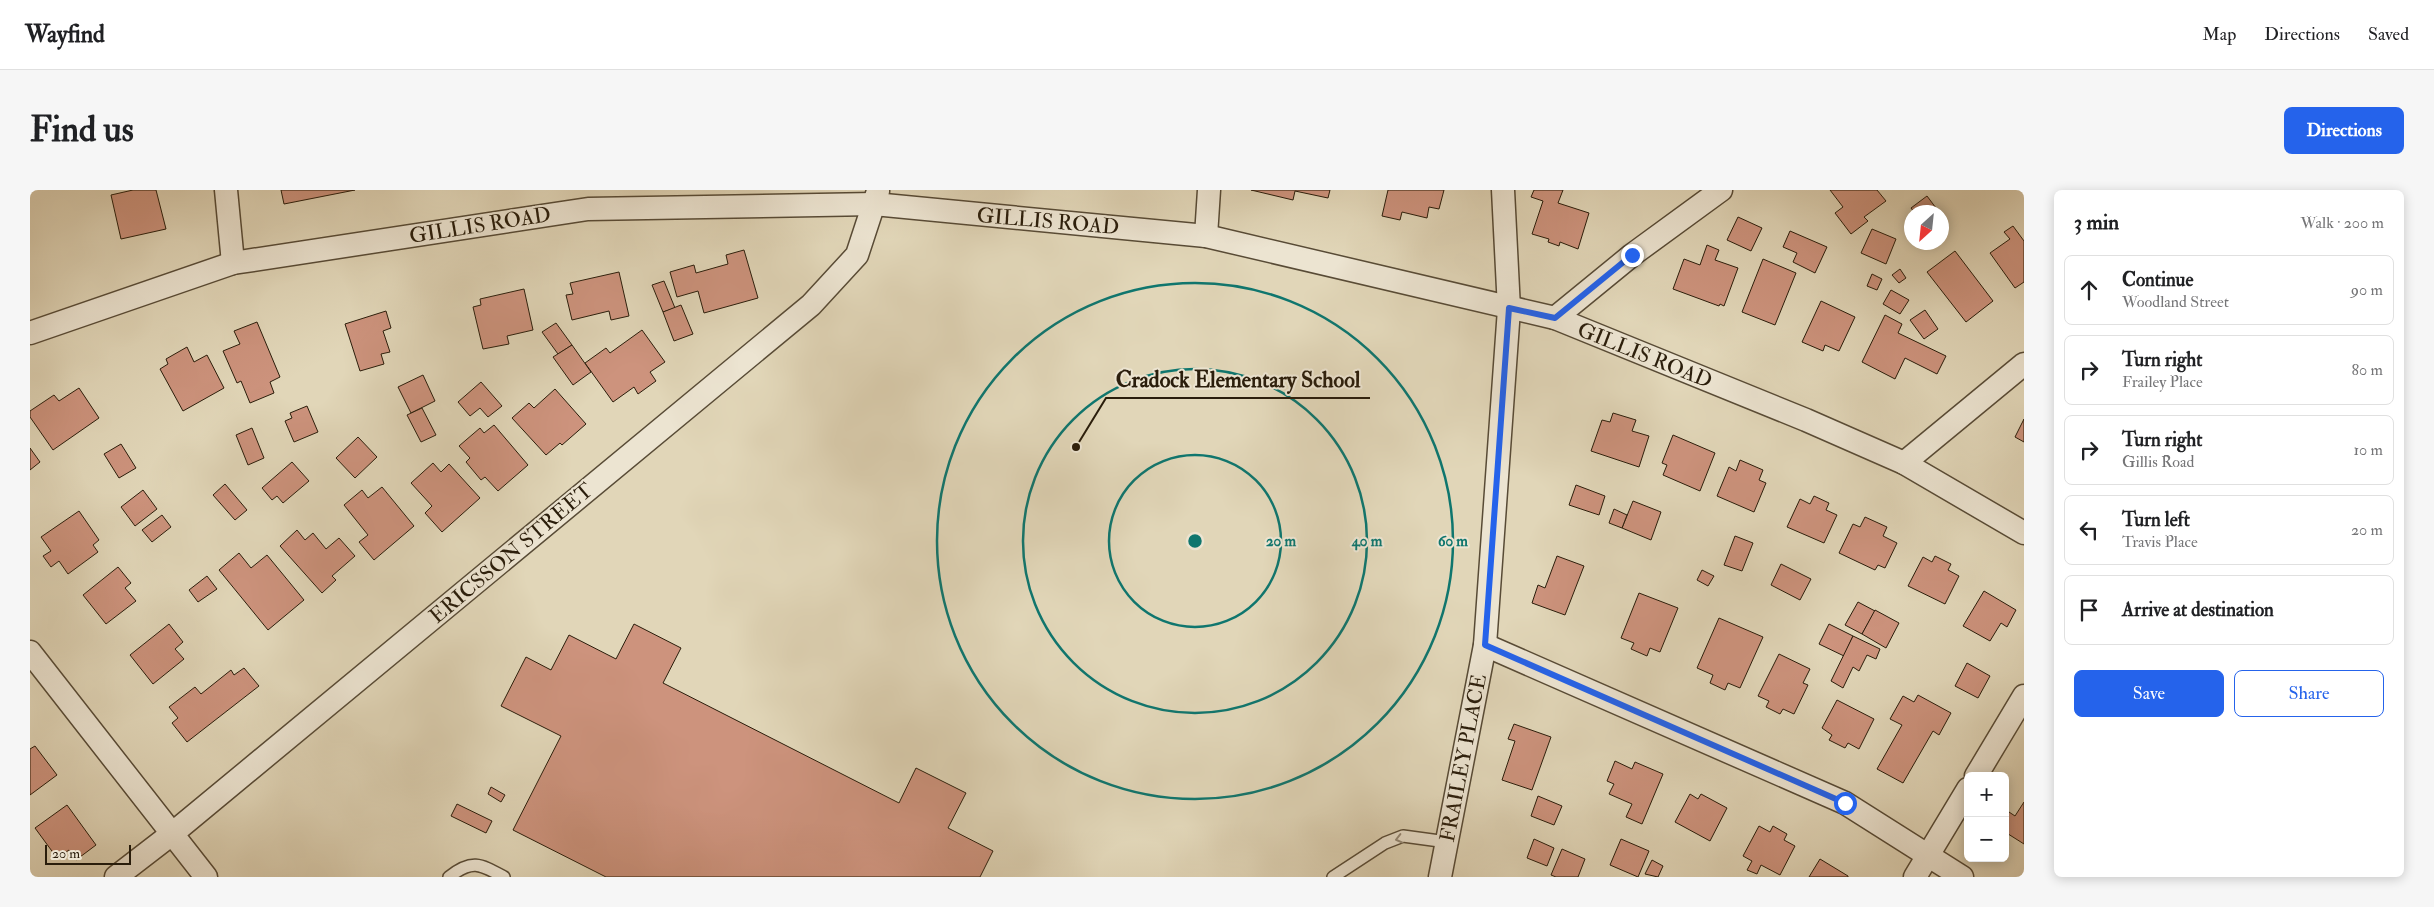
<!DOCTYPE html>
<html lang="en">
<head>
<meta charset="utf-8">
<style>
  :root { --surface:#fff; --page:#f6f6f6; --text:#202124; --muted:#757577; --line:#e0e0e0; --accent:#2563eb }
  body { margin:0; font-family:"IM FELL Double Pica",serif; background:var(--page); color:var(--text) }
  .controls { position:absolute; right:15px; bottom:15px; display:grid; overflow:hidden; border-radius:8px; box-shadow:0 2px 12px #0003 }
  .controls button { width:45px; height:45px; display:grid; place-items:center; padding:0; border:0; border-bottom:1px solid var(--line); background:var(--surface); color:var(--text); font:25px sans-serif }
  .compass { position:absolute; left:1874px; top:15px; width:45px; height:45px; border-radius:50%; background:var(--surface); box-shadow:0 2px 12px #0003; rotate:207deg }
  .scale { position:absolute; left:15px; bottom:12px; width:86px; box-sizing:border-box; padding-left:5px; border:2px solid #2a1d0b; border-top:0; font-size:14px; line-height:18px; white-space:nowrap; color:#2a1d0b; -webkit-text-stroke:4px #ece4d1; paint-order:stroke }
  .stop { position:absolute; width:15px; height:15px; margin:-11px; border:4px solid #2563eb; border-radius:50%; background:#fff }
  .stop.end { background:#2563eb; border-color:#fff; box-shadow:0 1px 5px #0008 }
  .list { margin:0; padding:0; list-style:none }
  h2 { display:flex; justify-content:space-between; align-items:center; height:65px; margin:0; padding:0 20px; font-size:21px }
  h2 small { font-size:16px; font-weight:400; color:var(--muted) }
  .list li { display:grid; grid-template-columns:32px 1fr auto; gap:15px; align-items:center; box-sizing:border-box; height:70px; margin:0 10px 10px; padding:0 10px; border:1px solid var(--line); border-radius:8px }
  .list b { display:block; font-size:19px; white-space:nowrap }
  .list p { margin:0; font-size:16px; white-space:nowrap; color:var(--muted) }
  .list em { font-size:16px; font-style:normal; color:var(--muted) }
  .actions { display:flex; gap:10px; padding:15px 20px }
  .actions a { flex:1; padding:11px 0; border:1px solid var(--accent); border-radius:8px; text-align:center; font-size:18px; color:var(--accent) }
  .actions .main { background:var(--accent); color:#fff }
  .icon { flex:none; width:28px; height:28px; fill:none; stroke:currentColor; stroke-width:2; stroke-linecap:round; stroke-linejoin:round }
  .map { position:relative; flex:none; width:1994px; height:687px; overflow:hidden; border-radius:8px }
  header { display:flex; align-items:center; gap:30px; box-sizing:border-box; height:70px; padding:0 25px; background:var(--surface); border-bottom:1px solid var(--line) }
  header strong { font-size:24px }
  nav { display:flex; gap:28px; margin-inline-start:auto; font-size:18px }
  .intro { display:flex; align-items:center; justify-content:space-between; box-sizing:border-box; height:120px; padding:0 30px }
  h1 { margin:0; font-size:35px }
  .button { padding:12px 22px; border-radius:8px; background:var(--accent); color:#fff; font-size:18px; font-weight:700 }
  main { display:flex; gap:30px; padding:0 30px }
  aside { flex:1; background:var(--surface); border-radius:8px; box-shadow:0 2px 12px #0003 }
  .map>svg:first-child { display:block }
  .building { fill:#cd937d; stroke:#2a1d0b }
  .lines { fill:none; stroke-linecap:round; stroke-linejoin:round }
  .service-casing { stroke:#584b36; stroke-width:14 }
  .minor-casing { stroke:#584b36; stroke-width:25 }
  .service { stroke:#ece4d1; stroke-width:11 }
  .minor { stroke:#ece4d1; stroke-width:22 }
  .oneway { stroke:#958a78 }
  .route { stroke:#2563eb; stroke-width:6 }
  .ring { fill:none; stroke:#0f766e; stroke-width:2.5 }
  .labels { text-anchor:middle; stroke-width:4; stroke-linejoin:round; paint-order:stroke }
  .street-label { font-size:21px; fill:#2a1d0b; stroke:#ece4d1 }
  .centre { fill:#0f766e; stroke:#ece4d1; stroke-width:2.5 }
  .ring-label { font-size:15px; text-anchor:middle; font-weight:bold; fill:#0f766e; stroke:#ece4d1; stroke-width:4; stroke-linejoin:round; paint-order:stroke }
  .leader { fill:none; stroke:#2a1d0b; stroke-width:2 }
  .callout-dot { fill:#2a1d0b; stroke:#ece4d1; stroke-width:2 }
  .callout-label { font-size:22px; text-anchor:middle; font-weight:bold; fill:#2a1d0b; stroke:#ece4d1; stroke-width:4; stroke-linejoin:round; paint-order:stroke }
</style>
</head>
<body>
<header>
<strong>Wayfind</strong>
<nav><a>Map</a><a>Directions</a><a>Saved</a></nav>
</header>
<div class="intro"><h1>Find us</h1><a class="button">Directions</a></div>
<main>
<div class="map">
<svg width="1994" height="687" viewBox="0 0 1994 687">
  <rect width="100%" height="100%" fill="#e1d6b8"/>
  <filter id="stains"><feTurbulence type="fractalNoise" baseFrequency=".004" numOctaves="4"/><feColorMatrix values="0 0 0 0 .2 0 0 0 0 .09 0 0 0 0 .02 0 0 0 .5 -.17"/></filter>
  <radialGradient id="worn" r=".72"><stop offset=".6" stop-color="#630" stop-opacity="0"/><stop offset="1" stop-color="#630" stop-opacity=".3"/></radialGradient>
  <g class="building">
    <path d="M103 0H126L136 39 91 49 81 5Z"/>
    <path d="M251 0H325L254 14Z"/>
    <path d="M1221 0H1300L1298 8 1265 1 1263 10Z"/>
    <path d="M1358 0H1414L1409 19 1399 17 1397 28 1372 22 1370 30 1352 26Z"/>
    <path d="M1504 0H1533L1528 13 1559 23 1548 59 1530 52 1529 56 1518 52 1519 49 1502 44 1513 11 1501 7Z"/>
    <path d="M1800 0H1847L1856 11 1834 27 1838 31 1821 44 1805 23 1813 17Z"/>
    <path d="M1897 6 1909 22H1884L1881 18Z"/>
    <path d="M1708 27 1732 38 1721 61 1697 50Z"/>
    <path d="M1983 36 1994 51V92L1985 98 1960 63 1980 49 1974 42Z"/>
    <path d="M1842 39 1866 49 1856 74 1831 63Z"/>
    <path d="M1760 41 1797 57 1785 83 1763 72 1767 63 1753 57Z"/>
    <path d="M1677 55 1689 60 1685 70 1708 78 1694 116 1690 114 1689 116 1643 99 1654 69 1670 75Z"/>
    <path d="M714 60 728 108 674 123 668 101 647 107 640 82 664 75 666 83 698 74 696 65Z"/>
    <path d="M1925 61 1963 111 1936 132 1897 82Z"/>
    <path d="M1733 69 1766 83 1745 135 1712 122Z"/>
    <path d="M1870 79 1876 88 1869 93 1862 85Z"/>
    <path d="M589 82 599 126 581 130 579 121 542 130 536 105 543 104 540 93Z"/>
    <path d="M1842 84 1852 89 1847 100 1837 96Z"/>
    <path d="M634 91 645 118 633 122 622 95Z"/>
    <path d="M494 99 503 140 477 146 479 154 453 159 443 117 451 115 450 109Z"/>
    <path d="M1861 100 1879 110 1870 124 1853 114Z"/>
    <path d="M1791 111 1825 127 1809 161 1795 155 1793 161 1772 152Z"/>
    <path d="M651 115 663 144 644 151 633 122Z"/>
    <path d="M1895 120 1908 139 1894 149 1880 130Z"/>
    <path d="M356 121 361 138 353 141 360 162 351 164 354 174 330 181 315 134Z"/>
    <path d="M1855 125 1872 134 1868 143 1916 166 1907 184 1875 168 1865 189 1832 172Z"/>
    <path d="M227 132 250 187 240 192 244 203 220 213 211 191 207 193 193 161 210 154 204 141Z"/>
    <path d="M526 133 542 155 528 164 512 142Z"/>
    <path d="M612 140 635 172 620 182 626 191 608 204 604 197 583 212 555 173 576 158 580 163Z"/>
    <path d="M542 155 561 182 543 195 523 167Z"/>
    <path d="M157 157 164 172 177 165 194 198 153 221 130 179 138 174 136 169Z"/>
    <path d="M393 185 405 211 381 223 368 197Z"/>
    <path d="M451 192 472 216 458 227 450 218 440 226 428 212Z"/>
    <path d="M49 198 69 228 23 260 0 227V221L24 205 29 211Z"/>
    <path d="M525 199 556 234 532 255 530 253 516 265 482 228 499 213 504 218Z"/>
    <path d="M277 216 288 242 264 252 255 231 262 228 260 223Z"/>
    <path d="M392 218 406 245 391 252 377 225Z"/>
    <path d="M1583 223 1606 230 1602 241 1619 246 1609 277 1561 261 1572 230 1580 232Z"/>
    <path d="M1994 229V252L1985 247Z"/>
    <path d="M464 235 498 275 468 301 455 287 451 290 436 272 440 268 429 256 450 238 454 243Z"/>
    <path d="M222 238 234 268 218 275 206 245Z"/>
    <path d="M1643 245 1685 263 1670 301 1633 285 1637 275 1632 273Z"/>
    <path d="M328 247 347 267 325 288 306 268Z"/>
    <path d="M91 254 106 278 89 288 74 264Z"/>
    <path d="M0 258 10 272 0 280Z"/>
    <path d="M1710 270 1733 280 1729 290 1736 293 1724 322 1687 306 1699 277 1706 281Z"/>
    <path d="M262 272 279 291 253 313 247 306 242 310 232 298Z"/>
    <path d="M403 273 411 282 419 274 450 308 412 342 395 323 402 316 381 293Z"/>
    <path d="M195 294 217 320 205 330 183 305Z"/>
    <path d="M1546 295 1575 306 1569 325 1539 315Z"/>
    <path d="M352 297 384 336 344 370 329 352 338 345 314 315 332 300 338 308Z"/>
    <path d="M113 300 127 319 105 336 91 317Z"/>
    <path d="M1784 306 1799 313 1796 320 1807 325 1794 353 1757 337 1770 309 1780 314Z"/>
    <path d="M1603 311 1631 322 1621 350 1592 338Z"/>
    <path d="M1584 319 1597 325 1592 338 1579 333Z"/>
    <path d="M49 321 69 350 63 355 68 362 38 384 29 371 21 377 13 366 21 361 11 347Z"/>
    <path d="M132 325 141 337 122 352 112 340Z"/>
    <path d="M1835 327 1857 337 1853 346 1867 353 1855 378 1848 375 1845 380 1809 363 1823 334 1830 337Z"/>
    <path d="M267 340 275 350 283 343 296 359 309 348 325 366 302 386 306 390 292 403 250 356Z"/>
    <path d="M1705 346 1723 353 1712 381 1694 375Z"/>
    <path d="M209 363 221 378 237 365 274 410 238 440 189 380Z"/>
    <path d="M1527 366 1554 376 1535 425 1502 413 1508 395 1515 398Z"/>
    <path d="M1905 366 1921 374 1918 380 1929 386 1915 414 1878 396 1893 367 1902 372Z"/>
    <path d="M1751 374 1781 389 1770 410 1741 395Z"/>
    <path d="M88 377 101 393 95 398 106 411 76 434 53 405Z"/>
    <path d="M1672 380 1684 386 1678 396 1667 390Z"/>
    <path d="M177 386 187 399 168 412 159 400Z"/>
    <path d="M1954 401 1986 420 1977 437 1971 433 1960 451 1933 436Z"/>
    <path d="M1609 403 1648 418 1630 462 1620 458 1617 466 1601 459 1604 453 1591 448Z"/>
    <path d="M1828 412 1845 421 1832 444 1815 435Z"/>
    <path d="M1845 420 1869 433 1856 458 1832 444Z"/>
    <path d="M1689 428 1733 447 1710 498 1698 493 1695 500 1680 493 1683 485 1667 478Z"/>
    <path d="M139 434 153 452 145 459 154 469 123 494 100 465Z"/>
    <path d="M604 434 651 458 633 493 869 613 886 578 936 603 918 638 963 661 950 687H576L483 640 531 546 471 516 496 467 521 480 539 445 586 469Z"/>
    <path d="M1799 434 1823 446 1814 466 1789 454Z"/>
    <path d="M1823 446 1850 459 1846 469 1837 465 1829 481 1823 477 1813 498 1801 491Z"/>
    <path d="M1749 464 1780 479 1773 493 1778 495 1764 524 1753 519 1750 524 1736 517 1739 511 1728 506Z"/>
    <path d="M1937 473 1960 486 1948 508 1925 496Z"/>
    <path d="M214 478 229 496 157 552 142 533 148 528 139 517 165 497 171 504 201 480 204 485Z"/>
    <path d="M1888 505 1921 523 1909 545 1903 541 1873 593 1847 579 1872 535 1860 529 1873 506 1884 512Z"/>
    <path d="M1807 510 1844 529 1829 559 1818 553 1815 558 1799 550 1802 545 1792 538Z"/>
    <path d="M1484 534 1521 547 1502 600 1472 590 1485 551 1478 549Z"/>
    <path d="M5 556 27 585 0 605V559Z"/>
    <path d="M1585 571 1602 579 1605 572 1633 584 1612 634 1596 627 1602 614 1579 604 1584 594 1577 591Z"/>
    <path d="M461 597 475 605 471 612 458 604Z"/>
    <path d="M1660 604 1668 609 1671 604 1697 618 1680 651 1645 632Z"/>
    <path d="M1508 606 1532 616 1524 635 1501 626Z"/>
    <path d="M1994 612V654L1975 642V627L1979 622 1985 626Z"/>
    <path d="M427 614 462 631 456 643 421 626Z"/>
    <path d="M37 615 66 655 46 670 39 660 27 668 5 638Z"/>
    <path d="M1729 636 1740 642 1743 636 1757 644 1754 650 1765 656 1750 685 1731 675 1727 684 1717 680 1722 671 1713 666Z"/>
    <path d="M1504 649 1524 658 1517 676 1497 668Z"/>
    <path d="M1591 649 1619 661 1608 687 1580 675Z"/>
    <path d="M1532 659 1555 669 1548 687H1526L1521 685Z"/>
    <path d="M1790 669 1818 686V687H1779Z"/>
    <path d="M1622 670 1633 676 1628 687 1615 684Z"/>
  </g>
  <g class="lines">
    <g class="service-casing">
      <g id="service">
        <path d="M419 687C442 669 450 674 474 687"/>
        <path d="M1303 687 1355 653 1373 646 1417 652"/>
      </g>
    </g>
    <g class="minor-casing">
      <g id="minor">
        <path d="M196 0 203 73"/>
        <path d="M1176 46 1179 0"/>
        <path d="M1525 128 1602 65 1691 0"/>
        <path d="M0 143 203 73 558 19 844 14 1176 46 1525 128 1776 230 1874 273 1994 343"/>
        <path d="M1874 273 1994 174"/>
        <path d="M1455 455 1815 613 1932 687"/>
        <path d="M0 462 176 687"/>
        <path d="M1946 586 1994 506"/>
        <path d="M86 687 143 643 781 115 827 65 848 1"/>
        <path d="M1410 687 1455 455 1479 119 1473 0"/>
        <path d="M1885 687 1938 599"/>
      </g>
    </g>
    <use href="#service" class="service"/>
    <use href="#minor" class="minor"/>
  </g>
  <defs><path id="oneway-chevron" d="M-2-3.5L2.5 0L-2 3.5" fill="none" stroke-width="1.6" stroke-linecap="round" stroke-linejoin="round" transform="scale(1.25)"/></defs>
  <use class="oneway" href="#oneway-chevron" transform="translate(1369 649) rotate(166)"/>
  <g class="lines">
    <path class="route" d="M1602 65 1525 128 1479 118 1455 455 1815 613"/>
  </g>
  <g class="ring">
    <circle cx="1165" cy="351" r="86"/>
    <circle cx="1165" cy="351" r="172"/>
    <circle cx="1165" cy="351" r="258"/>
  </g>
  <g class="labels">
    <g class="street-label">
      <text transform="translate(1018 31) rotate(5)" y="7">GILLIS ROAD</text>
      <text transform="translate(450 35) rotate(-9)" y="7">GILLIS ROAD</text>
      <text transform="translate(1615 165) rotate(22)" y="7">GILLIS ROAD</text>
      <text transform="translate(481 363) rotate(-40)" y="7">ERICSSON STREET</text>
      <text transform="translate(1433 568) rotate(-79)" y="7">FRAILEY PLACE</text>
    </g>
  </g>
  <circle cx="1165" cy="351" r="8" class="centre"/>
  <g class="ring-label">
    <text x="1251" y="356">20 m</text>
    <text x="1337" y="356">40 m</text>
    <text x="1423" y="356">60 m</text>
  </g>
  <path class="leader" d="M1046 257L1076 208H1340"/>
  <circle class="callout-dot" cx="1046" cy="257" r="5"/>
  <g class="callout-label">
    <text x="1208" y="197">Cradock Elementary School</text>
  </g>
  <rect width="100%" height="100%" filter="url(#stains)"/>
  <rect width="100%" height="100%" fill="url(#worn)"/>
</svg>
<div class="controls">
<button>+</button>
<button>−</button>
</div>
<svg class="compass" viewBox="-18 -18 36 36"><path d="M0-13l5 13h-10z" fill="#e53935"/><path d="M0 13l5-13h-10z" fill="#757577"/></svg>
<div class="scale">20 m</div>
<div class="stop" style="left:1815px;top:613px"></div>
<div class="stop end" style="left:1602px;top:65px"></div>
</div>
<aside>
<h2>3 min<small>Walk · 200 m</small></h2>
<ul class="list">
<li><svg class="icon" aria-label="ahead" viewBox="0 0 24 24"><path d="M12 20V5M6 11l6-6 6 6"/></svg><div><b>Continue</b><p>Woodland Street</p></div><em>90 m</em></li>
<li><svg class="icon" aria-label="right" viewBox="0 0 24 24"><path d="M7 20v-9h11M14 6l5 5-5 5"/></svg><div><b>Turn right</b><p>Frailey Place</p></div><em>80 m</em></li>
<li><svg class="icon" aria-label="right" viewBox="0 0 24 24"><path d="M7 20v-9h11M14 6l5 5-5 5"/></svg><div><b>Turn right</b><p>Gillis Road</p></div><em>10 m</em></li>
<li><svg class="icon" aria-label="left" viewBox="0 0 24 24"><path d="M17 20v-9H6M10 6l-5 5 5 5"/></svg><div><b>Turn left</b><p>Travis Place</p></div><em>20 m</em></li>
<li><svg class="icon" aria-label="arrive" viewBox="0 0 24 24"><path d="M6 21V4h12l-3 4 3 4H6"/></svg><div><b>Arrive at destination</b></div></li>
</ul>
<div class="actions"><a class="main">Save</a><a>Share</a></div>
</aside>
</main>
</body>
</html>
